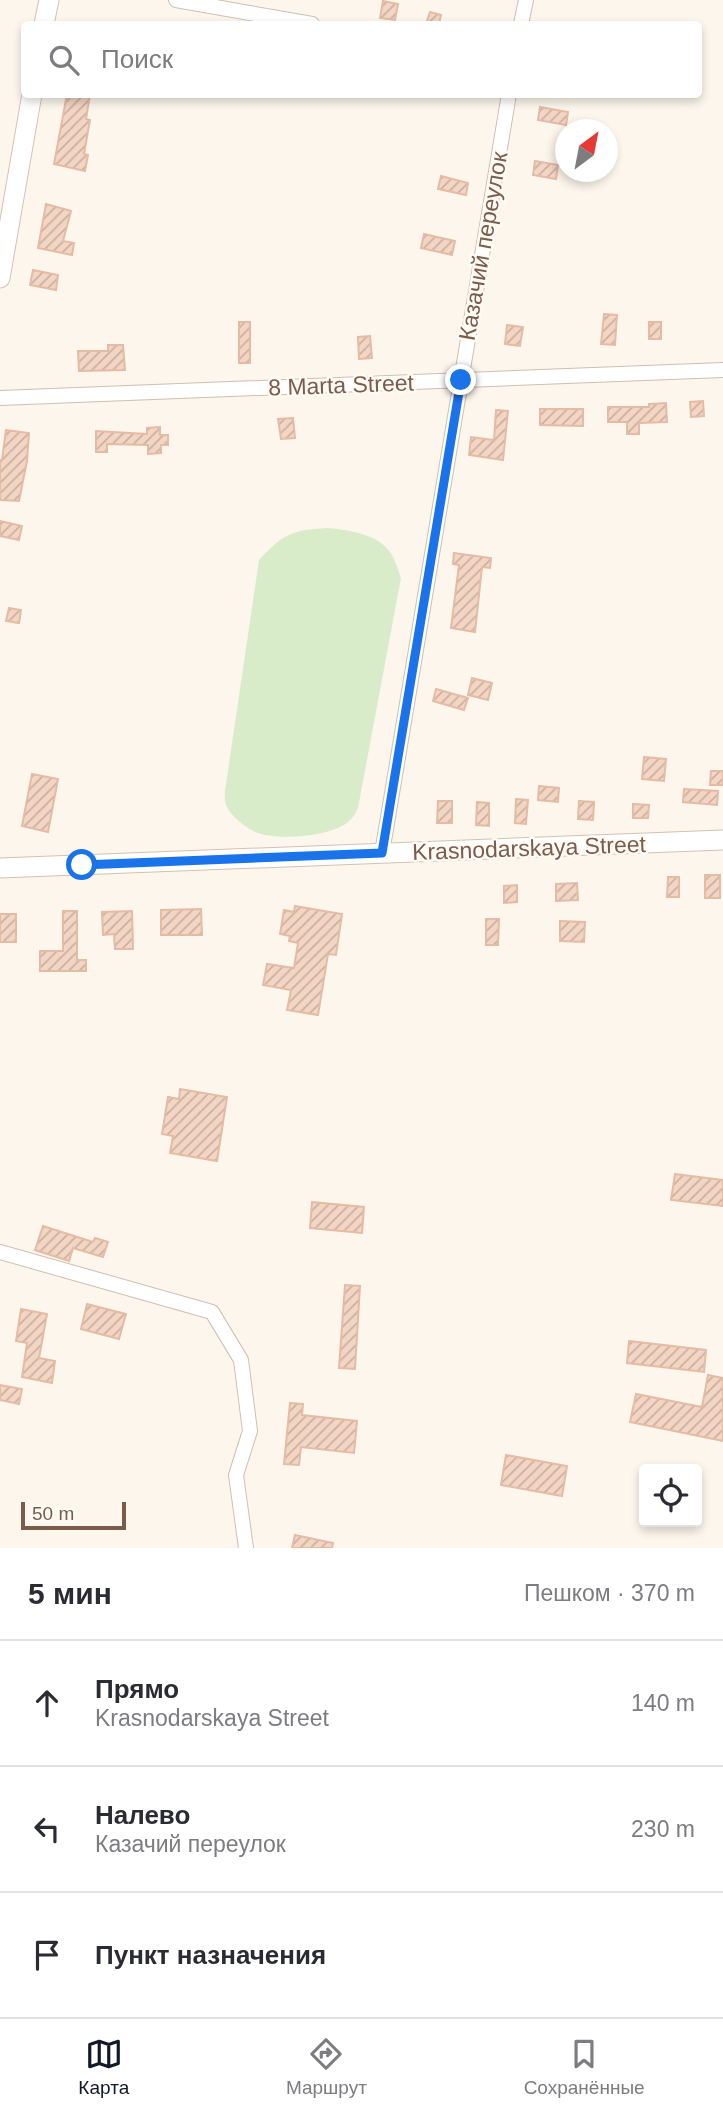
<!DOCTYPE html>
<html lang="ru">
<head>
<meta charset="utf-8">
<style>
  :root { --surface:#fff; --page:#f2f2f3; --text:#2b2b33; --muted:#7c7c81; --line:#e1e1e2; --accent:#111827 }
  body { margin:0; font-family:Arial,sans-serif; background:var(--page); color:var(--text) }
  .controls { position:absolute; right:21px; bottom:21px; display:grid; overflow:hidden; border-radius:7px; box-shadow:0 4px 10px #0003 }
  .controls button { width:63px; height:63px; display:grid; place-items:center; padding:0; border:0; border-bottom:2px solid var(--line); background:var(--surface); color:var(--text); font:35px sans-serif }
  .compass { position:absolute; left:555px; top:119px; width:63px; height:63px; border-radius:50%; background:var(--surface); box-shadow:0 4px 10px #0003; rotate:32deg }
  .scale { position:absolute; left:21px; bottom:18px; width:105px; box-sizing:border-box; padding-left:7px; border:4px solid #7a5c4d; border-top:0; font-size:19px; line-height:24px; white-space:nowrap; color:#7a5c4d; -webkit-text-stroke:5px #fffaf3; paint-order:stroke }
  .stop { position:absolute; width:21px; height:21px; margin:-16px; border:5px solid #1a73e8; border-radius:50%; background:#fff }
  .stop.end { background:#1a73e8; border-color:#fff; box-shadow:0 2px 7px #0008 }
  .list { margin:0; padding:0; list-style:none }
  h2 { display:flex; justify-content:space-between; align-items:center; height:91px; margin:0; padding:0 28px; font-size:30px }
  h2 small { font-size:23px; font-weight:400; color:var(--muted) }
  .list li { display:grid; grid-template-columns:46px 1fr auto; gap:21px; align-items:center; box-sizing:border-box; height:126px; padding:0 28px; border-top:2px solid var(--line) }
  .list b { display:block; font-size:26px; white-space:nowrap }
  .list p { margin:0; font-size:23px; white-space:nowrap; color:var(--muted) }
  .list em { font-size:23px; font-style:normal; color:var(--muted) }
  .icon { flex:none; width:38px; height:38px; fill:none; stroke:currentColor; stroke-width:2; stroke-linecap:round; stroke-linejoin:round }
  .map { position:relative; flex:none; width:723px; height:1548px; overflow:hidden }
  .search { position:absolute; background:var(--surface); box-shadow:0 4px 10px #0003; left:21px; right:21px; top:21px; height:77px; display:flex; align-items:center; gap:18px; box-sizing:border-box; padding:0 24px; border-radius:7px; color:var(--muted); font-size:26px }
  .sheet { height:469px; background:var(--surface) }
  nav { display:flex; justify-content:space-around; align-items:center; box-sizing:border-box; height:98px; border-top:2px solid var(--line); background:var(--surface); font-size:19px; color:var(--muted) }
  nav a { display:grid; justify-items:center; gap:4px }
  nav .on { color:var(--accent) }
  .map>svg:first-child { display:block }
  .grass { fill:#d8ecc9 }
  .building { fill:url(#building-hatch); stroke:#e6bba3; stroke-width:2 }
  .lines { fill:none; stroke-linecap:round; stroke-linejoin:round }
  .street-casing { stroke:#d1beb0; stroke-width:16 }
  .secondary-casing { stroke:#d6c0b0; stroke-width:21 }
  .street { stroke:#fff; stroke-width:14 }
  .secondary { stroke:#fff; stroke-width:19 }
  .route { stroke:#1a73e8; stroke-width:9 }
  .labels { text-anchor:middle; stroke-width:5; stroke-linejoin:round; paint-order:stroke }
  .street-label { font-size:23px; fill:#7a5c4d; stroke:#fffaf3 }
</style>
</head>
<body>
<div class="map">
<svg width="723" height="1548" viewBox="0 0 723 1548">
  <defs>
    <pattern id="building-hatch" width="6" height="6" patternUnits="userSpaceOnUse" patternTransform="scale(1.75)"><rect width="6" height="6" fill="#f3d5c3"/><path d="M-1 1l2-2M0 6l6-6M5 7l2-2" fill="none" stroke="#cab0a1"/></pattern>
  </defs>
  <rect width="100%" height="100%" fill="#fdf6ec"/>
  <path class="grass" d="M328 528C348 530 378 534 390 552 395 559 398 570 401 578L358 808C356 812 353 818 349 821 333 837 275 841 255 832 245 827 231 816 227 807 224 802 225 795 225 791L259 560C284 533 292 530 328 528Z"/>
  <g class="building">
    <path d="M383 1 398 4 395 20 380 18Z"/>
    <path d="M430 12 441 15 439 24H426Z"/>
    <path d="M67 94H90L86 119 90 120 84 154 88 155 85 171 54 164Z"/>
    <path d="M540 107 568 112 566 125 538 120Z"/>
    <path d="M535 161 558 165 556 179 533 175Z"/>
    <path d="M441 176 468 183 466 195 438 189Z"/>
    <path d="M46 204 71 211 63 241 74 243 72 255 38 248Z"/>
    <path d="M424 234 455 241 452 255 421 248Z"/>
    <path d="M33 270 58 275 56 290 30 285Z"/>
    <path d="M604 314 617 315 615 345 601 344Z"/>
    <rect x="239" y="322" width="11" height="41"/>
    <rect x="649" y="322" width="12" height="17"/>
    <path d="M507 325 523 327 520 346 505 344Z"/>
    <path d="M370 336 372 358 359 359 358 337Z"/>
    <path d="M108 345H123L125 370 79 371 78 351H108Z"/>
    <path d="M703 401 704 416 691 417 690 402Z"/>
    <path d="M666 403 667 422 639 423V434H627V422H608V407H649V404Z"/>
    <path d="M540 409H583V426L540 425Z"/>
    <path d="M496 410 508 411 503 460 469 455 471 437 494 440Z"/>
    <path d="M293 418 295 438 281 439 278 419Z"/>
    <path d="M160 427V435H168V445H161V453L148 454V445L107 444V452H96V431L147 434V428Z"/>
    <path d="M6 430 29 433 27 461 19 501 0 500V460H2Z"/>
    <path d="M0 521 22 526 19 540 0 536Z"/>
    <path d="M454 553 491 558 490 568 482 567 475 632 451 628 459 565 453 564Z"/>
    <path d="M9 608 21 610 19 623 6 621Z"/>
    <path d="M472 678 492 683 488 700 468 695Z"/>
    <path d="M436 689 468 698 464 710 433 701Z"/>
    <path d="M644 757 666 759 664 781 642 779Z"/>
    <path d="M711 771H723V785H710Z"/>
    <path d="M32 774 58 779 48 832 22 826Z"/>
    <path d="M539 786 559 788 558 802 538 800Z"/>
    <path d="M684 789 718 791 717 805 683 802Z"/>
    <path d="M516 799 528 800 526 824 515 823Z"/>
    <path d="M438 801H452V823H437Z"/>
    <path d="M579 801 594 802 593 820 578 819Z"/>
    <path d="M477 802 489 803V826L476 825Z"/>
    <path d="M633 804 649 805 648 818H633Z"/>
    <rect x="705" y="875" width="15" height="23"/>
    <path d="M668 877H679V897H667Z"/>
    <path d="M577 883 578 900 556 901V884Z"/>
    <path d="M517 885V902L504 903V886Z"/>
    <path d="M295 906 342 914 336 955 328 954 318 1015 287 1010 291 990 263 985 267 964 294 968 298 943 289 941 290 936 280 934 284 910 294 912Z"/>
    <path d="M201 909 202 935H161V910Z"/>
    <path d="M63 911H77V960H86V971H40V951H63Z"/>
    <path d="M132 911 133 949H115L114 934 103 935 102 912Z"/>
    <rect x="0" y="914" width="16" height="28"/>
    <path d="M486 919H499L498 945H486Z"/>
    <path d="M560 921 585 922 584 942 560 941Z"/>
    <path d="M180 1089 227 1097 217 1161 170 1153 173 1136 162 1134 168 1097 179 1099Z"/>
    <path d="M675 1174 723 1180V1206L671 1200Z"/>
    <path d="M312 1202 364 1207 362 1233 310 1228Z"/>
    <path d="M43 1226 93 1242 95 1238 108 1242 103 1257 73 1248 69 1261 35 1250Z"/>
    <path d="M345 1285 360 1286 355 1369 339 1368Z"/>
    <path d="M87 1304 126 1314 119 1339 81 1329Z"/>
    <path d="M21 1309 47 1314 39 1358 55 1361 52 1383 22 1377 27 1343 16 1341Z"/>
    <path d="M629 1341 706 1350 704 1372 627 1363Z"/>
    <path d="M708 1375 723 1378V1441L630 1422 636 1394 702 1407Z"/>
    <path d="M0 1385 22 1389 19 1404 0 1400Z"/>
    <path d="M290 1403 303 1404 302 1415 357 1421 354 1453 301 1447 299 1465 284 1464Z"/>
    <path d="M506 1455 567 1466 562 1496 501 1485Z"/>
    <path d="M295 1535 333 1543 332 1548H292Z"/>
  </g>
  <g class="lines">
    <g class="street-casing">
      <g id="street">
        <path d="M176 0 312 24"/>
        <path d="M521 24 526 0"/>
        <path d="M0 398 723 370"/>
        <path d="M382 853 509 94"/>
        <path d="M0 1252 212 1312 241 1360 250 1431 236 1475 246 1548"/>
      </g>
    </g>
    <g class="secondary-casing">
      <g id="secondary">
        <path d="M44 24 49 0"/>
        <path d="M0 278 32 94"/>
        <path d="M0 868 723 840"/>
      </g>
    </g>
    <use href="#street" class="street"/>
    <use href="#secondary" class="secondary"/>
  </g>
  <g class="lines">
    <path class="route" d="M82 865 382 853 461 380"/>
  </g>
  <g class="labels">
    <g class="street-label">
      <text transform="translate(483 246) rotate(-80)" y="8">Казачий переулок</text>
      <text transform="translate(341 385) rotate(-2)" y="8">8 Marta Street</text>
      <text transform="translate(529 848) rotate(-2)" y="8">Krasnodarskaya Street</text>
    </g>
  </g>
</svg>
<div class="controls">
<button><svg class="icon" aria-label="locate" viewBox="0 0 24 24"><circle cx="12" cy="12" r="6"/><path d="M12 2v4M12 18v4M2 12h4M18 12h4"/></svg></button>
</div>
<svg class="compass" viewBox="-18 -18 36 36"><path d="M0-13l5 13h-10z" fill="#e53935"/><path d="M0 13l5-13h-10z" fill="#7c7c81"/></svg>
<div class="scale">50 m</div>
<div class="stop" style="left:82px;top:865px"></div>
<div class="stop end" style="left:461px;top:380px"></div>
<div class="search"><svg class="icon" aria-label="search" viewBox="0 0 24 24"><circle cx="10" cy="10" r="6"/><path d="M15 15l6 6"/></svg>Поиск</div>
</div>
<section class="sheet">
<h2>5 мин<small>Пешком · 370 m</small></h2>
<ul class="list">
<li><svg class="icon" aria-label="ahead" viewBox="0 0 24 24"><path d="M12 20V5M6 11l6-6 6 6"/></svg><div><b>Прямо</b><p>Krasnodarskaya Street</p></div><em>140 m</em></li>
<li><svg class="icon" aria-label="left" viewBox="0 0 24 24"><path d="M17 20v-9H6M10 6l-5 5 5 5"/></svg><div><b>Налево</b><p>Казачий переулок</p></div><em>230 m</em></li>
<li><svg class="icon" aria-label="arrive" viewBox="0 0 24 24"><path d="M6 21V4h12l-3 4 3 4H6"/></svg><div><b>Пункт назначения</b></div></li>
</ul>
</section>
<nav>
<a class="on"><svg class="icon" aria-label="map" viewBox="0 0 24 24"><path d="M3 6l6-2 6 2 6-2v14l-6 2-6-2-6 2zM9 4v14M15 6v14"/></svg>Карта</a>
<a><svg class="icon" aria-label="directions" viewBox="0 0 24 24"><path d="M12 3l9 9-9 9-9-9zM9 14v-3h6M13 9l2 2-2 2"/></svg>Маршрут</a>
<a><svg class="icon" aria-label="saved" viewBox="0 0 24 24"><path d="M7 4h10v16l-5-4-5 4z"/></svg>Сохранённые</a>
</nav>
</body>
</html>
